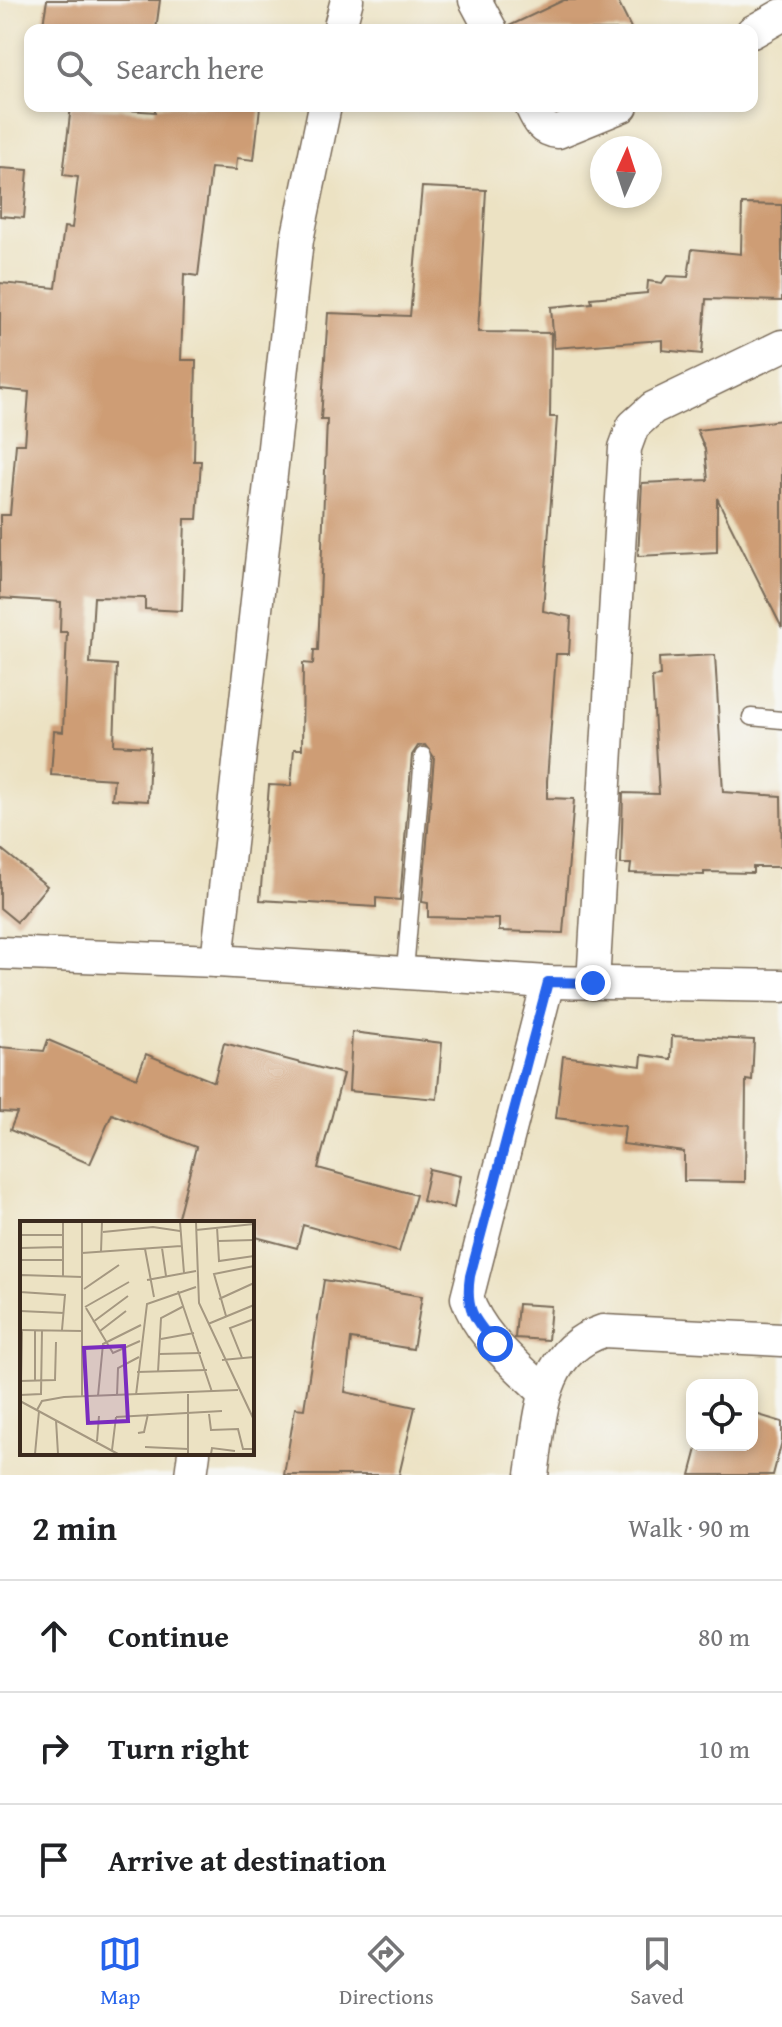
<!DOCTYPE html>
<html lang="en">
<head>
<meta charset="utf-8">
<style>
  :root { --surface:#fff; --page:#f6f6f6; --text:#202124; --muted:#757577; --line:#e0e0e0; --accent:#2563eb }
  body { margin:0; font-family:"Gentium Book Plus",serif; background:var(--page); color:var(--text) }
  .controls { position:absolute; right:24px; bottom:24px; display:grid; overflow:hidden; border-radius:16px; box-shadow:0 4px 12px #0003 }
  .controls button { width:72px; height:72px; display:grid; place-items:center; padding:0; border:0; border-bottom:2px solid var(--line); background:var(--surface); color:var(--text); font:40px sans-serif }
  .compass { position:absolute; left:590px; top:136px; width:72px; height:72px; border-radius:50%; background:var(--surface); box-shadow:0 4px 12px #0003; rotate:3deg }
  .stop { position:absolute; width:24px; height:24px; margin:-18px; border:6px solid #2563eb; border-radius:50%; background:#fff }
  .stop.end { background:#2563eb; border-color:#fff; box-shadow:0 2px 8px #0008 }
  .list { margin:0; padding:0; list-style:none }
  h2 { display:flex; justify-content:space-between; align-items:center; height:104px; margin:0; padding:0 32px; font-size:34px }
  h2 small { font-size:26px; font-weight:400; color:var(--muted) }
  .list li { display:grid; grid-template-columns:52px 1fr auto; gap:24px; align-items:center; box-sizing:border-box; height:112px; padding:0 32px; border-top:2px solid var(--line) }
  .list b { display:block; font-size:30px; white-space:nowrap }
  .list em { font-size:26px; font-style:normal; color:var(--muted) }
  .icon { flex:none; width:44px; height:44px; fill:none; stroke:currentColor; stroke-width:2; stroke-linecap:round; stroke-linejoin:round }
  .map { position:relative; flex:none; width:782px; height:1475px; overflow:hidden }
  .search { position:absolute; background:var(--surface); box-shadow:0 4px 12px #0003; left:24px; right:24px; top:24px; height:88px; display:flex; align-items:center; gap:20px; box-sizing:border-box; padding:0 28px; border-radius:16px; color:var(--muted); font-size:30px }
  .sheet { height:440px; background:var(--surface) }
  nav { display:flex; justify-content:space-around; align-items:center; box-sizing:border-box; height:112px; border-top:2px solid var(--line); background:var(--surface); font-size:22px; color:var(--muted) }
  nav a { display:grid; justify-items:center; gap:4px }
  nav .on { color:var(--accent) }
  .map>svg:first-child { display:block }
  .building { fill:#ce9d75 }
  .lines { fill:none; stroke-linecap:round; stroke-linejoin:round }
  .service-casing { stroke:#796a58; stroke-width:19 }
  .minor-casing { stroke:#796a58; stroke-width:35 }
  .service { stroke:#fff; stroke-width:16 }
  .minor { stroke:#fff; stroke-width:32 }
  .route { stroke:#2563eb; stroke-width:10 }
  .inset-road { fill:none; stroke:#a59881; stroke-width:2 }
  .view { fill:#7b2cbf; fill-opacity:0.15; stroke:#7b2cbf; stroke-width:4 }
  .inset-edge { fill:none; stroke:#3b2a1e; stroke-width:4 }
</style>
</head>
<body>
<div class="map">
<svg width="782" height="1475" viewBox="0 0 782 1475">
  <rect width="100%" height="100%" fill="#f6f6f2"/>
  <filter id="ink" filterUnits="userSpaceOnUse"><feTurbulence type="fractalNoise" baseFrequency=".0125" numOctaves="2"/><feDisplacementMap in="SourceGraphic" scale="16" xChannelSelector="R" yChannelSelector="G"/><feConvolveMatrix kernelMatrix="1 2 1 2 8 2 1 2 1" color-interpolation-filters="sRGB"/></filter>
  <filter id="wash" filterUnits="userSpaceOnUse"><feTurbulence type="fractalNoise" baseFrequency=".006" numOctaves="4" result="noise"/><feDisplacementMap in="SourceGraphic" scale="32" xChannelSelector="R" yChannelSelector="G"/><feGaussianBlur stdDeviation="1.8" result="paint"/><feColorMatrix in="noise" values="0 0 0 0 0 0 0 0 0 0 0 0 0 0 0 0 0 1.4 0 .05"/><feComposite in="paint" operator="in"/></filter>
  <g filter="url(#wash)">
    <rect width="100%" height="100%" fill="#ece2c3"/>
    <g id="blocks">
      <g class="building">
        <path d="M47 0H160L156 30H42Z"/>
        <path d="M564 0H617L632 30H510L509 26Z"/>
        <path d="M71 106 155 112V106L260 107 254 160 237 158 236 170 211 168 198 276 184 274 181 360H196L194 461H201L197 519H185L182 611 145 609V598L94 597 90 663 117 665 114 745 150 747 148 801 112 799 114 779 51 775 54 731 63 732 67 632H60L61 602 0 598V515H10L16 444H25L29 392 0 389V283L56 288 64 227 72 228 78 177 63 175Z"/>
        <path d="M0 168 28 170 24 218 0 216Z"/>
        <path d="M422 187 486 190 478 332 551 333 550 417H557L543 611 571 617 569 654H556L547 781V798L574 799 563 933 499 931V919L428 917V903L422 902 434 757 425 745 418 746 412 755 400 900 376 898V907L260 900 269 785 291 786 294 749H302L303 663 313 664 314 650H318L327 419H321L328 313 410 316Z"/>
        <path d="M742 204 782 205V301L706 299 702 354 662 350V340L554 348 551 307 592 303 591 298 647 293 648 281 662 283 667 276 688 277 692 249 741 254Z"/>
        <path d="M782 420V628L717 498V552L638 556 642 483 708 480 705 449 697 430Z"/>
        <path d="M715 655 723 792 781 796 782 867H753V873L704 872V875L630 873 631 864H621L623 793 659 794 652 677 660 676 659 658Z"/>
        <path d="M0 848 47 886 17 922 0 908Z"/>
        <path d="M352 1032 442 1043 437 1099 349 1091Z"/>
        <path d="M672 1036 754 1040 752 1081 746 1080 745 1182 684 1181V1152L623 1144 625 1126 556 1118 563 1056 641 1066 642 1055 671 1059Z"/>
        <path d="M48 1040 137 1078 146 1054 214 1082 224 1043 343 1074 318 1168 416 1195 399 1252 303 1225 297 1248 252 1236V1223H201L178 1217 196 1147 112 1114 90 1164 10 1130 17 1113 0 1112V1047L44 1051Z"/>
        <path d="M429 1169 460 1176 454 1208 422 1201Z"/>
        <path d="M324 1280 422 1296 413 1349 351 1339 345 1392 415 1407 399 1475H284L295 1408 304 1409Z"/>
        <path d="M518 1304 551 1306 548 1340 515 1338Z"/>
        <path d="M752 1413 782 1422V1441L773 1475H690L698 1445H752Z"/>
      </g>
    </g>
  </g>
  <g filter="url(#ink)">
    <use href="#blocks" fill-opacity="0" stroke="#796a58" stroke-width="2"/>
    <g class="lines">
      <g class="service-casing">
        <g id="service">
          <path d="M751 717 782 720"/>
          <path d="M405 971 423 756"/>
        </g>
      </g>
      <g class="minor-casing">
        <g id="minor">
          <path d="M475 0 491 30"/>
          <path d="M339 30 347 0"/>
          <path d="M752 32 782 15"/>
          <path d="M531 106C537 119 542 131 558 132L622 106"/>
          <path d="M0 953 217 961 548 982 782 986"/>
          <path d="M217 961 297 240 325 106"/>
          <path d="M593 983 625 448 633 426 653 408 782 346"/>
          <path d="M545 1393C516 1364 480 1337 467 1298L548 982"/>
          <path d="M191 1475 194 1453"/>
          <path d="M532 1475C541 1418 539 1352 603 1331L782 1340"/>
        </g>
      </g>
      <use href="#service" class="service"/>
      <use href="#minor" class="minor"/>
    </g>
  </g>
  <g class="lines" filter="url(#ink)">
    <path class="route" d="M495 1344C474 1319 465 1310 470 1276L548 982 593 983"/>
  </g>
  <g transform="translate(20 1221)">
    <rect width="234" height="234" fill="#ece2c3"/>
    <path class="inset-road" d="M0 1H27M43 1V56M62 1V175M160 1 164 52M176 1 179 82 234 199M0 5V71M197 6 199 40 234 35M176 9 234 3M83 11 133 6 160 10M1 14H43M198 20 234 19M1 27 43 26M142 27 146 55M125 28 134 76M81 31 82 1M62 32 161 25M0 39H43M1 54 63 56M127 59 176 50M64 68 99 44M158 70 192 171M0 71 45 74 42 109M199 78 234 62M65 86 109 61M66 87 93 132 120 120M0 90 44 92M206 95 194 53 234 45M73 101 108 75M188 103 234 84M0 109 63 110M80 110 106 90M141 118 174 112M139 133 181 132M222 137 210 107 234 98M202 139 234 136M117 151 187 149M138 151 141 97 164 85M0 160 35 159 36 121M1 160 2 109M15 160V109M168 173V233M0 174 21 173 22 109M116 174 127 83 176 66M78 175 83 123 121 104M97 175 98 147 119 136M0 180 98 233M17 189 22 180 44 176 218 169M189 193 191 209 218 208 223 228H234M96 196 202 190M36 199 38 233M118 212 124 211 128 193M77 220 79 195M125 226 168 228M92 229 96 196M15 233 19 190M191 233 192 227 215 230"/>
    <path class="view" d="M104 125 108 200 68 202 64 127Z"/>
    <rect width="234" height="234" class="inset-edge"/>
  </g>
</svg>
<div class="controls">
<button><svg class="icon" aria-label="locate" viewBox="0 0 24 24"><circle cx="12" cy="12" r="6"/><path d="M12 2v4M12 18v4M2 12h4M18 12h4"/></svg></button>
</div>
<svg class="compass" viewBox="-18 -18 36 36"><path d="M0-13l5 13h-10z" fill="#e53935"/><path d="M0 13l5-13h-10z" fill="#757577"/></svg>
<div class="stop" style="left:495px;top:1344px"></div>
<div class="stop end" style="left:593px;top:983px"></div>
<div class="search"><svg class="icon" aria-label="search" viewBox="0 0 24 24"><circle cx="10" cy="10" r="6"/><path d="M15 15l6 6"/></svg>Search here</div>
</div>
<section class="sheet">
<h2>2 min<small>Walk · 90 m</small></h2>
<ul class="list">
<li><svg class="icon" aria-label="ahead" viewBox="0 0 24 24"><path d="M12 20V5M6 11l6-6 6 6"/></svg><div><b>Continue</b></div><em>80 m</em></li>
<li><svg class="icon" aria-label="right" viewBox="0 0 24 24"><path d="M7 20v-9h11M14 6l5 5-5 5"/></svg><div><b>Turn right</b></div><em>10 m</em></li>
<li><svg class="icon" aria-label="arrive" viewBox="0 0 24 24"><path d="M6 21V4h12l-3 4 3 4H6"/></svg><div><b>Arrive at destination</b></div></li>
</ul>
</section>
<nav>
<a class="on"><svg class="icon" aria-label="map" viewBox="0 0 24 24"><path d="M3 6l6-2 6 2 6-2v14l-6 2-6-2-6 2zM9 4v14M15 6v14"/></svg>Map</a>
<a><svg class="icon" aria-label="directions" viewBox="0 0 24 24"><path d="M12 3l9 9-9 9-9-9zM9 14v-3h6M13 9l2 2-2 2"/></svg>Directions</a>
<a><svg class="icon" aria-label="saved" viewBox="0 0 24 24"><path d="M7 4h10v16l-5-4-5 4z"/></svg>Saved</a>
</nav>
</body>
</html>
